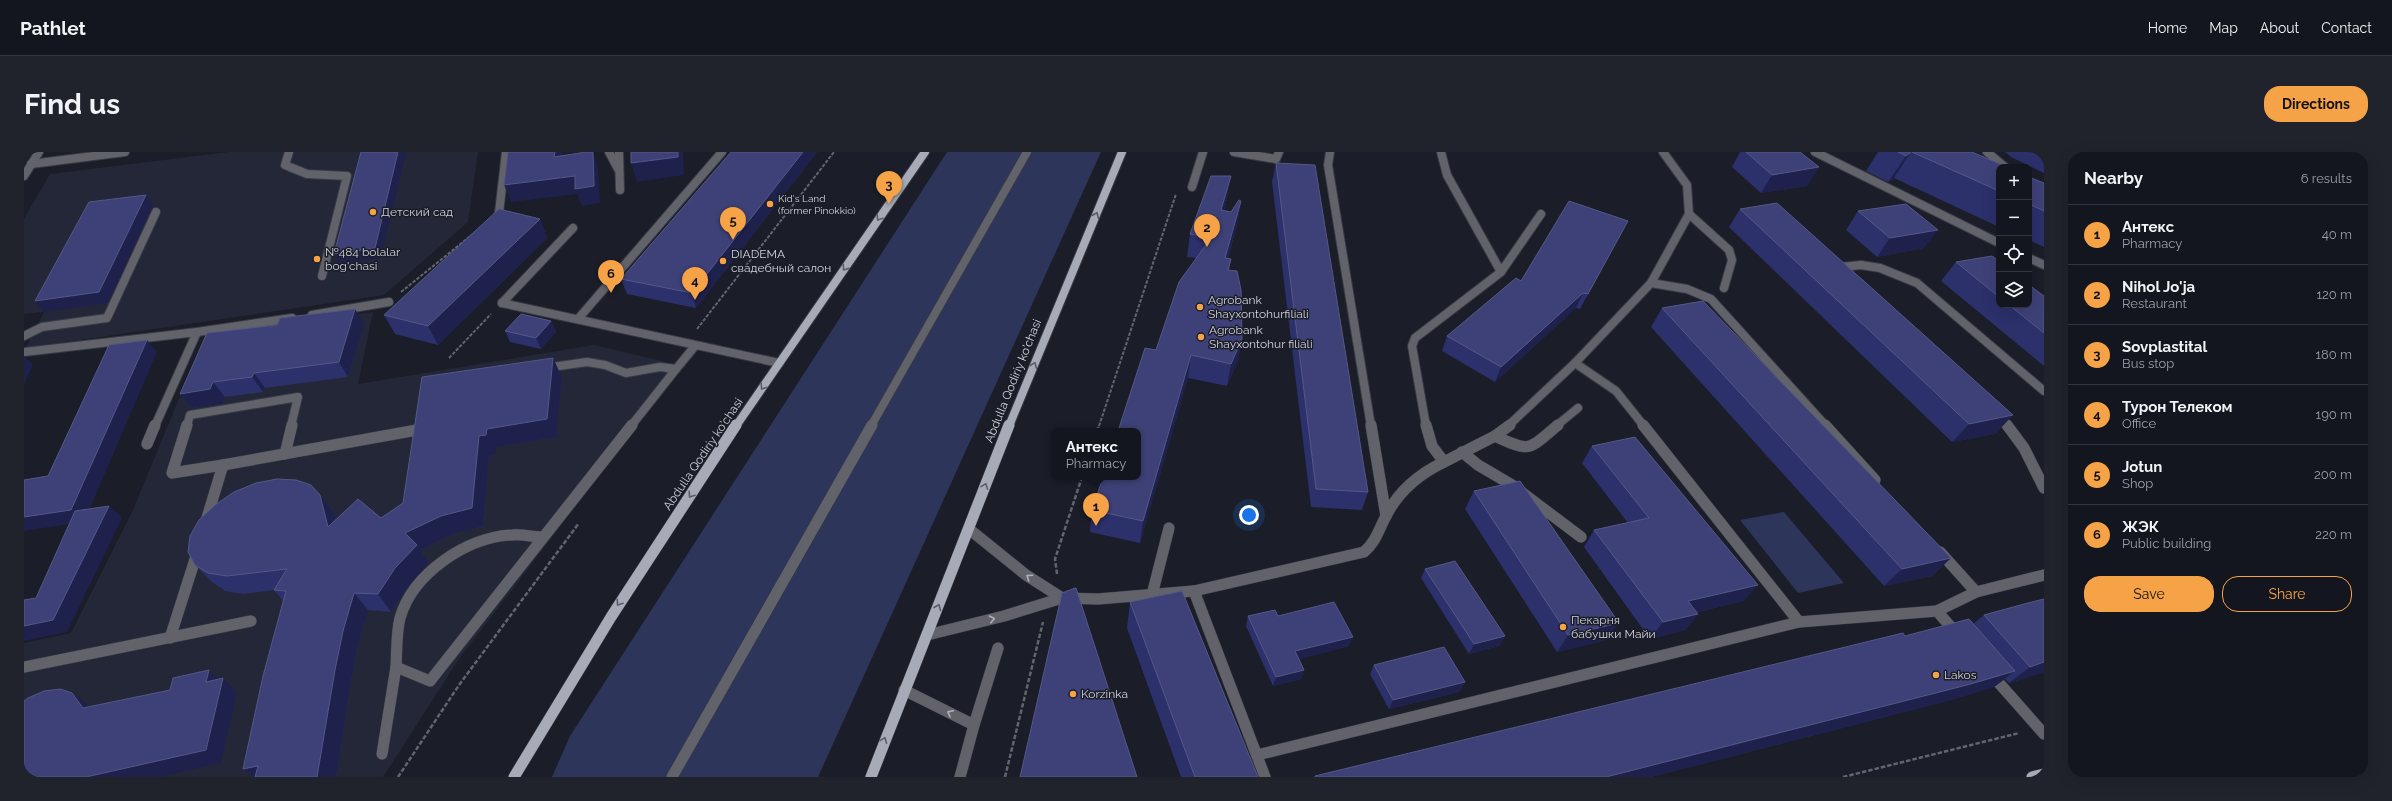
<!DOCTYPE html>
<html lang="en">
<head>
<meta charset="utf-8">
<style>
  :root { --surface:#14161f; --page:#21232c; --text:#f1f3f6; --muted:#9d9fa4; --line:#33353d; --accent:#f6a247 }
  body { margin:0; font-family:Raleway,sans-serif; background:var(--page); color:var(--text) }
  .controls { position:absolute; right:12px; top:12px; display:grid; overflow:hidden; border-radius:8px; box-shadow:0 4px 16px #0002 }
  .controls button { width:36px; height:36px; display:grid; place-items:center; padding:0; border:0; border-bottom:1px solid var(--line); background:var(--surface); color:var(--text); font:20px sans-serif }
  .you { position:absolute; left:1225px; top:363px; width:14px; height:14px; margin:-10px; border:3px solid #fff; border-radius:50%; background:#1a73e8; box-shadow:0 0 0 6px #1a73e833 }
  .badge { display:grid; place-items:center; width:26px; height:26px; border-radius:50%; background:var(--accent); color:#111; font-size:13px; font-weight:700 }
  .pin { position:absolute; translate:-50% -33px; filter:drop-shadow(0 1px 2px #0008) }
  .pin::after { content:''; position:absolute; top:21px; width:14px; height:12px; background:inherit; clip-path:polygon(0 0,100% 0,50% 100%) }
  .popup { position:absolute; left:1027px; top:276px; width:90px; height:52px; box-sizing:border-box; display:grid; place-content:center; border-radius:8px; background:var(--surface); filter:drop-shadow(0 1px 3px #0005); font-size:13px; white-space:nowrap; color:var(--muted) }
  .popup b { font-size:15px; color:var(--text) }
  .popup::after { content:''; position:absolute; left:50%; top:100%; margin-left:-8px; border:8px solid transparent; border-top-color:var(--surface) }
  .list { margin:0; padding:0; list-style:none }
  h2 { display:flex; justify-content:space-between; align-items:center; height:52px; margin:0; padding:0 16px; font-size:17px }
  h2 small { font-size:13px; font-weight:400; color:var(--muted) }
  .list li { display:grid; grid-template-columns:26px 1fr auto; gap:12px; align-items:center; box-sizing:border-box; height:60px; padding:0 16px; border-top:1px solid var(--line) }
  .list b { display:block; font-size:15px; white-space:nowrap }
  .list p { margin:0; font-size:13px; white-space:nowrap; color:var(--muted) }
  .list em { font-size:13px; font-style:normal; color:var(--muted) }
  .actions { display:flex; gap:8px; padding:12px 16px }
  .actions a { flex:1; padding:9px 0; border:1px solid var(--accent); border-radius:16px; text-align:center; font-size:14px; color:var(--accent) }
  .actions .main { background:var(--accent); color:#111 }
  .icon { flex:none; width:22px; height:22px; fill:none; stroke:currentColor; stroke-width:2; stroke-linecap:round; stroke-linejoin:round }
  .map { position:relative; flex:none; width:2020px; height:625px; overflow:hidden; border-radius:16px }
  header { display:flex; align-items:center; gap:24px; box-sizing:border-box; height:56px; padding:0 20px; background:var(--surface); border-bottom:1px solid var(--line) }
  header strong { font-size:19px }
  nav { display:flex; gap:22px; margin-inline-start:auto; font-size:14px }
  .intro { display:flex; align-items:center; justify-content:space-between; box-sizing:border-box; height:96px; padding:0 24px }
  h1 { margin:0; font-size:28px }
  .button { padding:10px 18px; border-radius:16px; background:var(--accent); color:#111; font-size:14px; font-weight:700 }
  main { display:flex; gap:24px; padding:0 24px }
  aside { flex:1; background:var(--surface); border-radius:16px; box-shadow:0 4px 16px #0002 }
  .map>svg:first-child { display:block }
  .built { fill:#242738 }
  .green { fill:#2e355b }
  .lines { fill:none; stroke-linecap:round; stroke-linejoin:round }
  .minor-far1-casing { stroke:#383a45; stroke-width:10 }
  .minor-casing { stroke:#383a45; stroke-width:12 }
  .major-far1-casing { stroke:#383a45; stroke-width:10 }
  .major-casing { stroke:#383a45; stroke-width:12 }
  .path-far1 { stroke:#62646e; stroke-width:2; stroke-dasharray:3.5 1.5; stroke-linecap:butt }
  .path { stroke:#62646e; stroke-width:2.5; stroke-dasharray:4.5 2; stroke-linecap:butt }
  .minor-far1 { stroke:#62636a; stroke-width:8 }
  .minor { stroke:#62636a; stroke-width:11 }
  .major-far1 { stroke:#a7aab7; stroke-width:8 }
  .major { stroke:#a7aab7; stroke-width:11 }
  .wall { fill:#2c306b }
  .shaded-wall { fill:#1e214c }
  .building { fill:#3e4177; stroke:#545886 }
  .oneway { stroke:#5a5c69 }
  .oneway2 { stroke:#aeb0b8 }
  .poi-dot { fill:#f6a247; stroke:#1b1d29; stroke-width:1.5 }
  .labels { text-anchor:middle; stroke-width:3; stroke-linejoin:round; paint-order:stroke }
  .far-poi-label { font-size:10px; fill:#cfd1d9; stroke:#1b1d29; text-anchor:start }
  .poi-label { font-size:12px; fill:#cfd1d9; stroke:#1b1d29; text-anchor:start }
  .street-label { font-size:12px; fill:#cfd1d9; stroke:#1b1d29 }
</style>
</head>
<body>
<header>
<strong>Pathlet</strong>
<nav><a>Home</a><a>Map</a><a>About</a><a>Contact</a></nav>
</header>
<div class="intro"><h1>Find us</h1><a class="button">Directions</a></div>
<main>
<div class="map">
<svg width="2020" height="625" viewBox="0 0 2020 625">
  <rect width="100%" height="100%" fill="#1b1d29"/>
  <g class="built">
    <path d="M205 0H454L444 70 360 143 2 196 20 160 0 162V67L26 22Z"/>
    <path d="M349 160 334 232 570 193 659 214 435 507 359 625H0V491L47 481 109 358 180 186Z"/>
  </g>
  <g class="green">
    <path d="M923 0H1077L794 625H528L546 584Z"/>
    <path d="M1760 360 1820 431 1774 441 1716 368Z"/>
  </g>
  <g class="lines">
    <g class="minor-far1-casing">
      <g id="minor-far1">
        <path d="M265 0 261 13 283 22 323 24 298 124"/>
        <path d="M585 0 594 17"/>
        <path d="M595 0 596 38"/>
        <path d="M1210 0 1252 7 1255 0"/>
        <path d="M1306 0 1304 13 1347 274"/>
        <path d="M1417 0 1423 23 1477 120"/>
        <path d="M1791 0 1975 91"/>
        <path d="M1963 0 1981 15"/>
        <path d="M7 12 101 0"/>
        <path d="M0 24 15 0"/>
        <path d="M1168 35 1179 0"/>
        <path d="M475 61 482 0"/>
        <path d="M1665 62 1705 98 1708 108 1700 136"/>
        <path d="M2005 106 2020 113"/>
        <path d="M1817 115 1837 113 1856 116 1893 131 2020 239"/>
        <path d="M1627 131 1663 137 1687 147 1802 274"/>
        <path d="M478 151 755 211"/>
        <path d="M478 151 549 76"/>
        <path d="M288 163 365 150"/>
        <path d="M554 167 698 0"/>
        <path d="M0 184 18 175 83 166 132 60"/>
        <path d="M0 200 173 180 268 166"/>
        <path d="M1551 211 1592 239 1620 274"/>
        <path d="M521 216 563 210 581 213 602 221 636 215 652 217 671 194"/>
        <path d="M1972 261 1984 274"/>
        <path d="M131 274 173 180"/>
        <path d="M163 274 166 263 274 245 267 274"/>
        <path d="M607 274 652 217"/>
        <path d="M847 274 1003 0"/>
        <path d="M1402 274 1388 194 1391 186 1477 120 1517 62"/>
        <path d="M1484 274 1551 211 1627 131 1665 62 1663 33 1639 0"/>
        <path d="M1532 274 1554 256"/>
      </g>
    </g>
    <g class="minor-casing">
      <g id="minor">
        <path d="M163 273 148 321 199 313"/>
        <path d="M1347 273 1362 364"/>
        <path d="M1402 273 1408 294 1420 310 1471 284 1486 273"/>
        <path d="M1619 273 1775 470"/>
        <path d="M1801 273 1851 328"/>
        <path d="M1983 273 2000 296 2020 336"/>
        <path d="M1471 284C1507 301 1504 298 1534 273"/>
        <path d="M123 292 131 273"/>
        <path d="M1438 300 1454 313 1488 333 1557 385"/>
        <path d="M261 302 268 273"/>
        <path d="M182 369 199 313 393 278"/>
        <path d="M945 377 1002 423 1038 446"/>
        <path d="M519 385C509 385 499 382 488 383 443 385 389 421 376 466 372 482 373 499 372 515L406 529 608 273"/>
        <path d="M1916 400 1952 440"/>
        <path d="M1170 439 1241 625"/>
        <path d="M1128 443 1145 376"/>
        <path d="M1913 459 1933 482"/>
        <path d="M903 483 980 464 1038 446 1074 447 1170 439 1340 400C1352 390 1355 377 1362 364 1375 338 1395 322 1420 310"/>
        <path d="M146 486 174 398"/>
        <path d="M0 515 227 469"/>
        <path d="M1967 522 2020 582"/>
        <path d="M880 538 950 573 936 625"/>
        <path d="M950 573 974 496"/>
        <path d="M358 602 372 515"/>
        <path d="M1233 603 1775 470 1913 459 1952 440 2020 423"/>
        <path d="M648 625 848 273"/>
      </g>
    </g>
    <g class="major-far1-casing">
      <g id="major-far1">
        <path d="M712 274 901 0"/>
        <path d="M985 274 1098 0"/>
      </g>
    </g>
    <g class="major-casing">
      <g id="major">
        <path d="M490 625 587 465 712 273"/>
        <path d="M847 625 985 273"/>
        <path d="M2008 625 2020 622"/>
      </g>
    </g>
    <g class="path-far1">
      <path d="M377 140 450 81"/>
      <path d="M673 177 810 0"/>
      <path d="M425 206 467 162"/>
      <path d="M1075 274 1152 42"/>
    </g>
    <g class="path">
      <path d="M1073 279 1075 273"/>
      <path d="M1033 422 1031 407 1058 325"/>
      <path d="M374 625 435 533 555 371"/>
      <path d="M981 625 1019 470"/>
      <path d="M1819 625 1995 581"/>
    </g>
    <use href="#minor-far1" class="minor-far1"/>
    <use href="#minor" class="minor"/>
    <use href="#major-far1" class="major-far1"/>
    <use href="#major" class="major"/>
  </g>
  <g class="wall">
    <path d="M707 0H793L672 156 603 142 597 127Z"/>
    <path d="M1716 0H1776L1795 15 1783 34 1737 41 1708 15Z"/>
    <path d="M1854 0H1948L1975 15V75L1870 26 1864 30 1842 19Z"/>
    <path d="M1981 0H2020V21L1987 5Z"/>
    <path d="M1252 11 1344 340 1338 358 1287 355 1248 30Z"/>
    <path d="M2005 25 2020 31V95L2005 88Z"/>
    <path d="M1203 47 1200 58 1207 60 1217 49 1213 72 1204 107H1207L1205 118 1218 187 1214 209 1203 234 1164 226 1116 391 1066 380 1068 358 1132 198 1172 106 1163 105 1166 82Z"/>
    <path d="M1716 57 1989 263 1971 282 1928 290 1705 75Z"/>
    <path d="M1834 59 1900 96 1853 105 1822 78Z"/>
    <path d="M516 67 523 86 414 193 371 182 360 163Z"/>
    <path d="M1604 69 1596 84 1556 157 1552 156 1471 230 1418 199 1423 184 1497 129Z"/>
    <path d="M1975 109V153H2005L2020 144V214L1917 129 1932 110Z"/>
    <path d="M1638 156 1927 406 1908 424 1860 434 1627 175Z"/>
    <path d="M527 169 532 180 517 197 486 190 481 179Z"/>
    <path d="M340 172 324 225 241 236 239 240 201 245 198 252 168 256 156 242Z"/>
    <path d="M538 225 532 285 473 295 472 302 465 303 459 374 428 382 396 398 405 411 384 434 367 460 344 458 333 496 326 534 312 625H229L219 617 259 449 250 438 219 442 201 439 188 430 171 413 310 361 312 368 357 366 379 351Z"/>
    <path d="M1568 294 1720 449 1673 460 1674 462 1661 478 1626 487 1560 395 1570 378 1604 371 1558 311Z"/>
    <path d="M1450 339 1582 488 1533 500 1441 357Z"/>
    <path d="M1401 417 1481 484 1475 494 1445 502 1397 426Z"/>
    <path d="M1106 450 1234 625H1157L1103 476Z"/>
    <path d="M1960 463 2020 520 1985 531 1981 527 1970 535 1923 549 1627 625H1291V624L1881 484 1949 472Z"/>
    <path d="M1224 464H1254L1325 494 1275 507 1280 518 1277 527 1249 534 1222 474Z"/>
    <path d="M1350 513 1441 530 1435 540 1365 557 1346 522Z"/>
  </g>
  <g class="shaded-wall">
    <path d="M374 0H382L357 106 316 112 310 102Z"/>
    <path d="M531 0H538L537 22 530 5Z"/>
    <path d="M569 0 574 16 576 51 558 54 553 42 487 50 480 33Z"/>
    <path d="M654 0H659L660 23 613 30 607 11Z"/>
    <path d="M779 0H793L672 156 668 141Z"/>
    <path d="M1887 0 1870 26 1864 30 1882 4Z"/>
    <path d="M1795 15 1783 34 1737 41 1748 23Z"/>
    <path d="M1207 24 1203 47 1193 81 1197 58Z"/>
    <path d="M122 43 129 53 84 151 20 160 11 149 119 47Z"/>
    <path d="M1217 49 1213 72 1197 129 1201 106Z"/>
    <path d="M516 67 523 86 414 193 404 174Z"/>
    <path d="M1604 69 1596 84 1556 157 1564 142Z"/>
    <path d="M1914 78 1900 96 1853 105 1866 86Z"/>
    <path d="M1559 141 1552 156 1471 230 1477 215Z"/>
    <path d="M331 157 340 172 324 225 315 210Z"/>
    <path d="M527 169 532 180 517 197 512 186Z"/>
    <path d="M1218 187 1214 209 1203 234 1207 212Z"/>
    <path d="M123 188 133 200 60 370 0 379V365Z"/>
    <path d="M1167 203 1164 226 1116 391 1119 369Z"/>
    <path d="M0 204 9 213 0 232Z"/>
    <path d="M529 206 538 225 532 285 473 295 472 302 465 303 459 374 428 382 396 398 405 411 384 434 367 460 354 442 381 381 455 284 463 277Z"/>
    <path d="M230 221 241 236 239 240 228 225Z"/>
    <path d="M189 230 201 245 198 252 168 256 156 242Z"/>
    <path d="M1989 263 1971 282 1928 290 1945 272Z"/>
    <path d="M296 343 310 361 318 393 304 375Z"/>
    <path d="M85 354 98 366 43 480 0 489V474Z"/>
    <path d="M1927 406 1908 424 1860 434 1878 417Z"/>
    <path d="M1734 433 1720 449 1651 465 1664 449Z"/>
    <path d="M330 441 344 458 333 496 326 534 312 625H293L311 518 319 479Z"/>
    <path d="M1674 462 1661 478 1626 487 1639 470Z"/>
    <path d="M1595 471 1582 488 1533 500 1544 483Z"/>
    <path d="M1481 484 1475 494 1445 502 1450 492Z"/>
    <path d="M1329 485 1325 494 1268 509 1271 499Z"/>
    <path d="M2020 510V520L1985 531 2006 515Z"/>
    <path d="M185 518 198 530 199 526 213 540 197 611 135 625H62L182 530Z"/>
    <path d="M1280 518 1277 527 1249 534 1252 525Z"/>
    <path d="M1991 519 1970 535 1923 549 1627 625H1582Z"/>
    <path d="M1441 530 1435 540 1365 557 1369 548Z"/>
    <path d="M48 541 65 554 77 569 59 556Z"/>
    <path d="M234 614 246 625H229L219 617Z"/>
  </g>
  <g class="building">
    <path d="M337 0H374L351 96 310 102Z"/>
    <path d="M484 0H531L530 5 562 0H569L570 34 551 37V24L480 33Z"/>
    <path d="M607 0H654V5L607 11Z"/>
    <path d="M707 0H779L668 141 597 127Z"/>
    <path d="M1722 0H1776L1795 15 1748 23Z"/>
    <path d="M1874 0H1887L1882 4Z"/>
    <path d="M1888 0H1948L1983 15H1975V39Z"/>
    <path d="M1252 11 1291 13 1344 340 1292 337Z"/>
    <path d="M1187 24H1207L1197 58 1207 60 1215 48 1217 49 1201 106 1207 107 1204 118 1213 119 1217 138 1218 187 1207 212 1167 203 1119 369 1068 358 1079 325H1114V279H1094L1121 196 1132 198 1155 130 1187 86 1166 82Z"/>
    <path d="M2005 25 2020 31V59L2005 52Z"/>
    <path d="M122 43 75 140 11 149 65 50Z"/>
    <path d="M1545 49 1604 69 1564 142 1559 141 1477 215 1423 184 1492 126 1497 129Z"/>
    <path d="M1753 51 1989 263 1945 272 1716 57Z"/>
    <path d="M1882 52 1914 78 1866 86 1834 59Z"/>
    <path d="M475 57 516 67 404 174 360 163Z"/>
    <path d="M1968 104 1975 109V145L1932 110Z"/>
    <path d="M2005 133 2020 144V181L1985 153H2005Z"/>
    <path d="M1679 149 1927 406 1878 417 1638 156Z"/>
    <path d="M331 157 315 210 230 221 228 225 189 230 186 237 156 242 183 181 253 173 256 166Z"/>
    <path d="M497 162 527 169 512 186 481 179Z"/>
    <path d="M123 188 47 358 0 365V328L24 324 85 193Z"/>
    <path d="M529 206 523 267 463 277 462 283 455 284 448 356 417 364 381 381 393 393 371 416 354 442 330 441 319 479 311 518 293 625H231L234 614 219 617 239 524 262 439 250 438 263 417 203 424 184 421 171 413 164 400 166 384 175 368 191 353 210 340 232 331 253 327 272 328 287 333 296 343 304 375 334 347 357 366 379 351 398 225Z"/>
    <path d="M1611 285 1734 433 1664 449 1674 462 1639 470 1570 378 1625 366 1568 294Z"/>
    <path d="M1496 329 1595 471 1544 483 1450 339Z"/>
    <path d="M85 354 29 468 0 474V448L12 446 51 359Z"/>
    <path d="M1431 409 1481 484 1450 492 1401 417Z"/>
    <path d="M1051 436H1052L1113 625H996L1038 441Z"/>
    <path d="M1158 439 1234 625H1171L1106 450Z"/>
    <path d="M2020 447V510L2006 515 1960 463 2000 452Z"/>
    <path d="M1310 450 1329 485 1271 499 1280 518 1252 525 1224 464 1251 458 1254 464Z"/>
    <path d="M1945 467 1991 519 1943 533 1582 625H1291V624L1879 481 1881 484Z"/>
    <path d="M1420 495 1441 530 1369 548 1350 513Z"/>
    <path d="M185 518 182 530 199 526 182 598 62 625H0V549L4 546 20 539 36 537 48 541 59 556 146 538 149 526Z"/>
  </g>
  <defs><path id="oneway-chevron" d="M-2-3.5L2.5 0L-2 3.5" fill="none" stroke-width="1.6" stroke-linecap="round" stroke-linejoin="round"/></defs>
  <g class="oneway">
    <use href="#oneway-chevron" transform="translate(1072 63) rotate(-67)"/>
    <use href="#oneway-chevron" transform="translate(855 66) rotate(124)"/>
    <use href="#oneway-chevron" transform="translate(821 116) rotate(125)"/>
    <use href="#oneway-chevron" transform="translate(1010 213) rotate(-68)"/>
    <use href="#oneway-chevron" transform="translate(739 235) rotate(124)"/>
    <use href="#oneway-chevron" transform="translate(961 334) rotate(-69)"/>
    <use href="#oneway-chevron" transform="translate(667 343) rotate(124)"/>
    <use href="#oneway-chevron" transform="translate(595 451) rotate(124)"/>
    <use href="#oneway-chevron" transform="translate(914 455) rotate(-68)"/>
    <use href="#oneway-chevron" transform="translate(860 588) rotate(-69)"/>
  </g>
  <g class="oneway2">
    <use href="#oneway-chevron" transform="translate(1005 425) rotate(-146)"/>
    <use href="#oneway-chevron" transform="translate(968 467) rotate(-13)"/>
    <use href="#oneway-chevron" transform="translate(926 561) rotate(-153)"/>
  </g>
  <g class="poi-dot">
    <circle cx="746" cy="52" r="4"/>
    <circle cx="349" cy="60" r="4"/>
    <circle cx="293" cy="107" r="4"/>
    <circle cx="699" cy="109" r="4"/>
    <circle cx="1176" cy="155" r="4"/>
    <circle cx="1177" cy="185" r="4"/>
    <circle cx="1539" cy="475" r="4"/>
    <circle cx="1912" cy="523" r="4"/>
    <circle cx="1049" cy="542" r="4"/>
  </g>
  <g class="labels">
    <g class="far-poi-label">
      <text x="754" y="50">Kid's Land<tspan x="754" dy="12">(former Pinokkio)</tspan></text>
    </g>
    <g class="poi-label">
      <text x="357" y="64">Детский сад</text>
      <text x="301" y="104">№484 bolalar<tspan x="301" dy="14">bog'chasi</tspan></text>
      <text x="707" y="106">DIADEMA<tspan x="707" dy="14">свадебный салон</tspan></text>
      <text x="1184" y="152">Agrobank<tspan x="1184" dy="14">Shayxontohurfiliali</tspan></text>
      <text x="1185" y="182">Agrobank<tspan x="1185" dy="14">Shayxontohur filiali</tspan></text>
      <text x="1547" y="472">Пекарня<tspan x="1547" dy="14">бабушки Майи</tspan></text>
      <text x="1920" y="527">Lakos</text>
      <text x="1057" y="546">Korzinka</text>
    </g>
    <g class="street-label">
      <text transform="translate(989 229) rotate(-68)" y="4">Abdulla Qodiriy ko'chasi</text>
      <text transform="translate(679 302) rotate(-56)" y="4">Abdulla Qodiriy ko'chasi</text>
    </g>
  </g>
</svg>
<div class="controls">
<button>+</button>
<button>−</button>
<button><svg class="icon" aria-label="locate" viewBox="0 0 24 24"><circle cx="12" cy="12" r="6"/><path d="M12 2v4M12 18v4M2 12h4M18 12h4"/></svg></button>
<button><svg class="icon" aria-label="layers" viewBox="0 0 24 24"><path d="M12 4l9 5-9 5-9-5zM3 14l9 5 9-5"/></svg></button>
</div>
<div class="you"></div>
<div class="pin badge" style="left:1072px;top:374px">1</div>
<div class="popup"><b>Антекс</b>Pharmacy</div>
<div class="pin badge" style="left:1183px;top:95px">2</div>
<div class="pin badge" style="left:865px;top:52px">3</div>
<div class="pin badge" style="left:671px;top:148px">4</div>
<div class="pin badge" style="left:709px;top:88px">5</div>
<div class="pin badge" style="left:587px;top:141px">6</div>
</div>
<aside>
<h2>Nearby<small>6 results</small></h2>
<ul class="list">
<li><span class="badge">1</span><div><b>Антекс</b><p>Pharmacy</p></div><em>40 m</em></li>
<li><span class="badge">2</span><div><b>Nihol Jo'ja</b><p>Restaurant</p></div><em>120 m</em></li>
<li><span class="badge">3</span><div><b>Sovplastital</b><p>Bus stop</p></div><em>180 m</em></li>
<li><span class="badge">4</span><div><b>Турон Телеком</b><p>Office</p></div><em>190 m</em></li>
<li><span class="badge">5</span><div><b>Jotun</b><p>Shop</p></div><em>200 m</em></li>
<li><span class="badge">6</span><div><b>ЖЭК</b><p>Public building</p></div><em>220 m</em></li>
</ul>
<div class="actions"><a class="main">Save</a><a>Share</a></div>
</aside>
</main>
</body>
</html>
